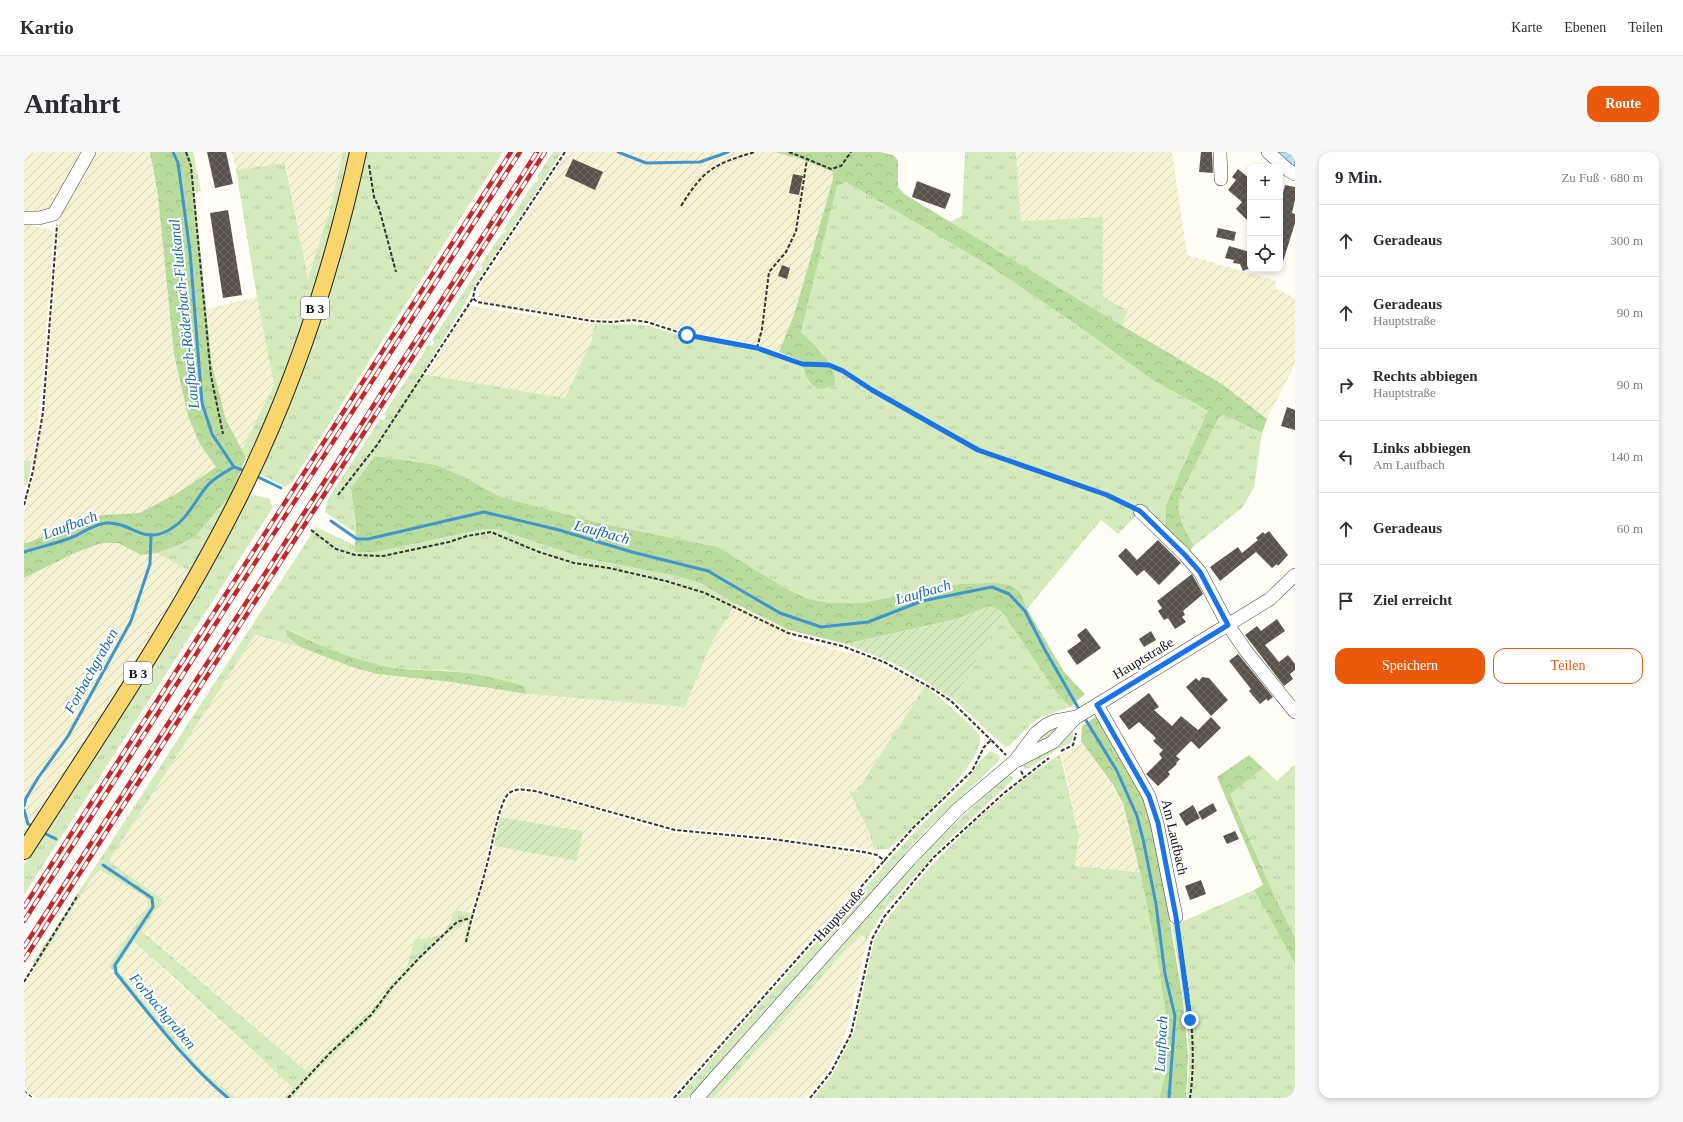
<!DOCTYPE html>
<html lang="de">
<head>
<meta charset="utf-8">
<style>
  :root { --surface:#fff; --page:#f7f7f7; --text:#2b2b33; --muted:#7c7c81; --line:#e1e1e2; --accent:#ea580c }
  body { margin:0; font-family:Georgia,serif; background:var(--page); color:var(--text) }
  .controls { position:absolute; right:12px; top:12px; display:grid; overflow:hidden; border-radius:8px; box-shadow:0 2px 6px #0003 }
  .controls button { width:36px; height:36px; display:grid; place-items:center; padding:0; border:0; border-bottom:1px solid var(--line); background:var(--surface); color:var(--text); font:20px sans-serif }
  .stop { position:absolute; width:12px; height:12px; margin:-9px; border:3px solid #1a73e8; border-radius:50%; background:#fff }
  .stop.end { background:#1a73e8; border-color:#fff; box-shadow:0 1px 4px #0008 }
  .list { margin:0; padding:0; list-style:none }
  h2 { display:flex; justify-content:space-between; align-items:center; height:52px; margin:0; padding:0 16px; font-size:17px }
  h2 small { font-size:13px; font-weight:400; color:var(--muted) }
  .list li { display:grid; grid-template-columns:26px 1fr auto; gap:12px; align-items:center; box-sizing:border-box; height:72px; padding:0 16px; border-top:1px solid var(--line) }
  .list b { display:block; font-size:15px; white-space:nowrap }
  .list p { margin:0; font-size:13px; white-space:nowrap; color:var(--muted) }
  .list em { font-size:13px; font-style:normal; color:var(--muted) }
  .actions { display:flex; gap:8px; padding:12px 16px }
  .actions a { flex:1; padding:9px 0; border:1px solid var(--accent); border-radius:12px; text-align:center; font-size:14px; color:var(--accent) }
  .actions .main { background:var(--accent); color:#fff }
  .icon { flex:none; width:22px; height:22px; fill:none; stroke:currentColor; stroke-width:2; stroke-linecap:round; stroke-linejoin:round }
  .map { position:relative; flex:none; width:1271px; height:946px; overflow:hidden; border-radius:12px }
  header { display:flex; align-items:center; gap:24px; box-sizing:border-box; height:56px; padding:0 20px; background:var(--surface); border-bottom:1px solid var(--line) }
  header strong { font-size:19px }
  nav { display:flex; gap:22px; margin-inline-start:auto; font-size:14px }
  .intro { display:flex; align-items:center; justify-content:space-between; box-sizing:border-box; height:96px; padding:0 24px }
  h1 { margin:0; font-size:28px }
  .button { padding:10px 18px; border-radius:12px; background:var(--accent); color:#fff; font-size:14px; font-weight:700 }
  main { display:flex; gap:24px; padding:0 24px }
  aside { flex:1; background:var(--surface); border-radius:12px; box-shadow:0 2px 6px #0003 }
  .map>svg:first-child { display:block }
  .farmland { fill:url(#farmland-furrows) }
  .grass { fill:url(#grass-tufts) }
  .forest { fill:url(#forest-crowns) }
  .garden { fill:url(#garden-furrows) }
  .water { fill:url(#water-waves); stroke:#3f96cf }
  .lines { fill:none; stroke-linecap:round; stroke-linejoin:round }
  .stream { stroke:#3f96cf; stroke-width:3 }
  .building { fill:url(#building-cross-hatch) }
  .minor-casing { stroke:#444; stroke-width:14 }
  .major-casing { stroke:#222; stroke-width:18 }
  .path { stroke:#333; stroke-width:2; stroke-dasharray:4 2; stroke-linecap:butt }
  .minor { stroke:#fff; stroke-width:13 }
  .major { stroke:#f9d66b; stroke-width:16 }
  .rail-casing { stroke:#c4262e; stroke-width:4.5 }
  .rail { stroke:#fff; stroke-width:3; stroke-dasharray:9; stroke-linecap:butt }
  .route { stroke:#1a73e8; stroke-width:5 }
  .labels { text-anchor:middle; stroke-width:4; stroke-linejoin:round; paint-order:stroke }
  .shield { fill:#fff; stroke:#585858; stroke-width:1 }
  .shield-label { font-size:13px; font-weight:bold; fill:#111 }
  .street-label { font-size:14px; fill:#111; stroke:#fff }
  .water-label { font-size:15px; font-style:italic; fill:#1768a6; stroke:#fff }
</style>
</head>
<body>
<header>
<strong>Kartio</strong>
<nav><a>Karte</a><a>Ebenen</a><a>Teilen</a></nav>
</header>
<div class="intro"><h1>Anfahrt</h1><a class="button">Route</a></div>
<main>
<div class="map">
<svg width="1271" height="946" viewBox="0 0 1271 946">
  <defs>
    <pattern id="farmland-furrows" width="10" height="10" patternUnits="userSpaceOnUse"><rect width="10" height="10" fill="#f6f3d4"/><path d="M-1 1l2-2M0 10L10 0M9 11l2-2" fill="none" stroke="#d2cfb5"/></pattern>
    <pattern id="grass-tufts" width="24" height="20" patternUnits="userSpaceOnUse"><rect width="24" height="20" fill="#d5ebbd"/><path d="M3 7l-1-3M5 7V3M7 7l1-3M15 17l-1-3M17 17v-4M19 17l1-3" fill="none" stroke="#b6c8a1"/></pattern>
    <pattern id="forest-crowns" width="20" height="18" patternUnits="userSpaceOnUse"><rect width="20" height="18" fill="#b9dc9c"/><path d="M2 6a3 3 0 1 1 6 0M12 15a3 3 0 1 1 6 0" fill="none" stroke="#9ebc85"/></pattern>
    <pattern id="garden-furrows" width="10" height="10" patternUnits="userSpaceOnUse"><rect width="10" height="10" fill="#d5ebbd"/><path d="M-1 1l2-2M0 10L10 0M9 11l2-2" fill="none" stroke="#b6c8a1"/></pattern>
    <pattern id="water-waves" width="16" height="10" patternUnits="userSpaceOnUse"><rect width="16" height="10" fill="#b9e0f7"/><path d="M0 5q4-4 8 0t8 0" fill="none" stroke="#9ebfd3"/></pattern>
    <pattern id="building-cross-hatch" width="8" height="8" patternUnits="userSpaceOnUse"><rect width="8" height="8" fill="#5a524d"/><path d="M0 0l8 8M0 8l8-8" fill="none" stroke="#6d6662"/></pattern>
  </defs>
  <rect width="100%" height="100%" fill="#fffdf5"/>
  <g class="farmland">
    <path d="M0 0H61L31 55 18 63 0 65Z"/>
    <path d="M70 0H126L176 292 193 315 152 342 115 361 79 363 41 374 6 390 0 391V361L8 330 21 256 35 72 37 63 51 32Z"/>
    <path d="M208 0H319L305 60 284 127 262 12 212 18Z"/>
    <path d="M544 0H750L774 6 809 20V27L771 160 755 200 722 190 671 182 617 167H567L464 151 456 148 454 143 455 136Z"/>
    <path d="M992 0H1148L1163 103 1252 129 1251 136 1271 146V212L1243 267 1198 232 1097 173 1104 159 1079 144V65L997 69Z"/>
    <path d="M0 71 29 79 27 119 14 274 8 309 0 308Z"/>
    <path d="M233 145 250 233 218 297 202 268 188 213 183 157Z"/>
    <path d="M447 154 570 172 567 190 541 246 403 223 443 156Z"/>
    <path d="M78 391H94L117 403 133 401 167 420 136 472 0 687V426L53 400Z"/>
    <path d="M712 452 765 478V486L840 505 901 534 832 640 825 639 845 680 850 698 739 683 645 675 506 635 496 634 488 636 479 646 474 656 458 724 446 760 430 758 426 773 411 786 390 787 383 815 350 855 283 920 118 778 139 748 85 709 231 483 276 495 328 515 353 522 427 530 503 542 661 555 688 490Z"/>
    <path d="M1058 591 1088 633 1098 652 1116 720 1051 714 1055 682 1037 602Z"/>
    <path d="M497 640 511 641 648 681 750 690 809 698 847 705 851 707V711L848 718 645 946H268L308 903 352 863 368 840 387 818 424 782 438 771 444 770V789L470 694 553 709 559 679 476 665 483 649 489 642Z"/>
    <path d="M76 718 123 748 124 754 85 815 172 919 202 946H12L1 936 0 834 68 726Z"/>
    <path d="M836 782 843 787 824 873 817 893 803 919 783 944 781 946H690Z"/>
    <path d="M110 790 269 936 260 946H212L178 918 94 819V813Z"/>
  </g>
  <g class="grass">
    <path d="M164 0H169L177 39 171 41Z"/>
    <path d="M319 0H327C317 38 309 77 298 115 279 180 253 243 226 305H222L218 297 250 233 233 145 212 18 261 11 284 126 305 60Z"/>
    <path d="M340 0H479L268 330 261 335 236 322 238 312Z"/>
    <path d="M529 0H538L447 139 445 145 398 222 541 246 567 190 570 172 622 173 661 185 711 193 736 199 778 215 785 231 791 236 800 202 777 180 813 33 822 30 961 111 1057 176 1127 227 1185 260 1142 353 1141 375 1118 357 1094 382 1077 368 1003 457 997 441 936 432 837 451H806L785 447 763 437 694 395 580 372 477 345 438 324 413 313 351 304 327 336 332 381 301 360 304 347 356 267 359 268 362 265 360 262 405 192 408 194 410 190 408 188 454 118 457 119 459 116 456 114 478 81 480 82 482 79 480 77 511 29 513 30 515 27 513 25Z"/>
    <path d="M941 0H992L997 69 1079 65V144L1104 159 1097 173 926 70 938 64Z"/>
    <path d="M1200 263 1238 281 1230 335 1219 355 1170 394C1161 377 1151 364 1156 344L1195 265Z"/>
    <path d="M0 308 8 309 3 333H0Z"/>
    <path d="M208 341 167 420 133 401 155 393 171 385Z"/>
    <path d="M231 343 245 347 249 355 0 743V712L88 575 222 348 225 344Z"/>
    <path d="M292 375 330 393V400H352L460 377H472L560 406 652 424 676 431 712 452 688 490 661 555 503 542 500 534C479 528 458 523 437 520 414 517 390 519 366 515 330 510 296 493 263 477V484L276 495 231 483 85 709 139 748 118 779 283 920 350 855 383 815 390 787C415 786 423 784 430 758L450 761 444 789 439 792 444 770C429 771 379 826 368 839 362 847 357 857 350 864 323 891 294 916 268 946H260L269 936 153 828 110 790 94 813V819L178 918 212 946H202L172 919 85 814 124 754 123 747 76 718 68 726 12 815 9 810Z"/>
    <path d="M979 461 1031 539 1046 555 1017 565 1008 571 985 594 981 595 930 548Z"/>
    <path d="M901 534C916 546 931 558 945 572 948 575 953 579 955 583 967 605 882 681 865 697L850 698 845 680 825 639 832 640Z"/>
    <path d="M1039 573 1031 583 1010 594C1018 581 1025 576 1039 573Z"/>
    <path d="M1048 576 1049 584 1047 591 1037 595 1004 617 999 615V612Z"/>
    <path d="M966 599 976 603 975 609 901 679 664 946H653L894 676 943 629 957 608Z"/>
    <path d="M1036 602 1055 683 1051 714 1116 720 1133 803 1143 872V916L1135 946H789L809 922 830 880 850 789C862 765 881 744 899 723 940 678 985 635 1036 602Z"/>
    <path d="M1271 612V786L1250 743 1206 641 1239 616 1253 629Z"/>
    <path d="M988 624 989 628 916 696 861 757 843 787 836 782 690 946H682L912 689 981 625Z"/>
    <path d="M1230 738 1271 812V946H1162C1171 896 1156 825 1148 774Z"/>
  </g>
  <g class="forest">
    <path d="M126 0H164L167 8 188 213 202 268 222 305 208 341 171 385 155 393 133 401 117 403 94 391H78L53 400 0 426V391L6 390 41 374 79 363 115 361 152 342 192 315 176 292 164 264 150 202 134 44Z"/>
    <path d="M750 0H856L869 3 874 8V35L880 42 1097 173 1198 232 1243 267 1238 281 1200 263 1195 265 1156 344C1151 364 1161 377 1170 394L1162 401 1141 375 1142 353 1184 259 1127 227 1057 176 961 111 822 30 813 34 777 180C792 195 811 209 811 232 790 245 782 229 777 209L755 200 771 160 809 27V20L774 6Z"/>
    <path d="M351 304 413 313 438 324 477 345 580 372 694 395 763 437 785 447 806 451H837L936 432 971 431 986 433 997 441 1003 457 1040 520 1061 542 1046 555 1031 539 979 461 966 454 933 467 822 492 765 478 712 452 676 431 652 424 560 406 472 377H460L352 400H330L332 376 327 336Z"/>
    <path d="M262 477C295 493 328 508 365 515 387 519 412 518 435 520 457 522 479 528 500 534L503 542 427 530 353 522 328 515 276 495 263 484Z"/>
    <path d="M1073 564 1118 642 1130 675 1159 848 1164 904 1162 946H1135L1143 916V872L1133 803 1116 720 1099 652 1089 633 1057 589 1058 574Z"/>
    <path d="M1225 603 1239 616 1206 642 1250 743 1271 786V812L1230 738 1239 733 1193 625Z"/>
  </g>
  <g class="garden">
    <path d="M966 454 974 457 979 461 930 548 898 527 869 511 822 492 933 467Z"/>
    <path d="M476 665 559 679 553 709 470 694Z"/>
  </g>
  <path class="water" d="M1251 0H1264L1271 6V18Z"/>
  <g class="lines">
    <g class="stream">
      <path d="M149 0 154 11 166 100 178 251 188 282 210 315"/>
      <path d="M594 0 622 11 676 10 704 0"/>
      <path d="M210 315 221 319"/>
      <path d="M230 323 257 336"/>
      <path d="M307 369 333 387H344L460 360 535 378 608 400 684 419 756 461 797 475 844 470 898 449 968 435 985 442 1001 459 1021 498 1056 559"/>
      <path d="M0 400C16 395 34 391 49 385 60 380 70 372 83 371 107 370 118 392 143 379 163 369 170 350 183 334 190 326 201 320 210 315"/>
      <path d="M1060 565 1093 619 1113 664 1119 687 1132 752 1141 822 1151 864 1145 946"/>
      <path d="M0 654 2 646 14 626 44 584 107 469 126 412 127 384"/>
      <path d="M0 658 4 672 10 675"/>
      <path d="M18 680 32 687"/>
      <path d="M79 713 128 746 129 755 91 813 92 821C127 864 161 910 204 946"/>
    </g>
  </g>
  <g class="building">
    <path d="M183 0H202L209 32 191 36Z"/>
    <path d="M1177 0H1188L1189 21 1175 20Z"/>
    <path d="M549 7 579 20 571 38 541 24Z"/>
    <path d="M1214 17 1226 27V71L1212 57 1218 50 1204 38 1212 28 1208 25Z"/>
    <path d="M769 22 779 24 775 43 765 41Z"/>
    <path d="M893 29 927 42 921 57 888 45Z"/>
    <path d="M1261 33 1271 35V48L1268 61 1271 62V71L1258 113 1256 112V88L1259 87 1256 86V53Z"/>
    <path d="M204 58 218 143 199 146 186 61Z"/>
    <path d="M1194 76 1212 80 1210 89 1192 85Z"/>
    <path d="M1205 94 1226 100V116L1219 119 1216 112 1209 111 1210 108 1201 106Z"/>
    <path d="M758 113 766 116 763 127 754 124Z"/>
    <path d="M1263 255 1271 258V278L1257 274Z"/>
    <path d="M1245 379 1264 403 1254 414 1253 412 1248 416 1232 400 1196 429 1186 415 1214 395 1218 401 1234 388 1232 386 1239 380 1241 382Z"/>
    <path d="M1134 388 1157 411 1135 433 1120 418 1113 424 1094 404 1102 396 1113 408Z"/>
    <path d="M1168 422 1179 442 1159 459 1161 463 1158 465 1162 470 1151 477 1144 466 1140 468 1134 459 1138 456 1133 449Z"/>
    <path d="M1253 467 1261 479 1241 493 1255 510 1264 503 1271 512V518L1266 522 1269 527 1260 534 1221 483 1233 474 1237 479Z"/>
    <path d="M1062 476 1077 496 1053 513 1043 499 1057 489 1053 483Z"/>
    <path d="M1127 479 1132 488 1120 495 1115 487Z"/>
    <path d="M1214 502 1249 545 1244 549 1242 547 1236 552 1225 539 1227 537 1205 509Z"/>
    <path d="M1178 525 1185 526 1204 548 1187 564 1162 535 1172 526 1175 529Z"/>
    <path d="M1125 541 1135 555 1130 558 1148 574 1157 564 1174 578 1187 565 1197 576 1175 597 1167 589 1152 604 1156 607 1152 611 1153 612 1144 620 1146 622 1144 625 1134 634 1122 622 1138 606 1135 602 1139 598 1129 589 1132 586 1115 570 1105 578 1095 564Z"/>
    <path d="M1189 651 1193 659 1178 668 1174 660Z"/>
    <path d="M1169 653 1176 666 1162 674 1155 662Z"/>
    <path d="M1211 679 1215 687 1203 692 1199 684Z"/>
    <path d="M1177 728 1182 742 1166 748 1161 734Z"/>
  </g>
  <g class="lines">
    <g class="minor-casing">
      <g id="minor">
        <path d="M1196 0 1197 27"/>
        <path d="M1244 0 1264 18 1271 22"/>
        <path d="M0 66H15L30 62 65 0"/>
        <path d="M1116 359 1160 402 1176 420 1204 473 1222 499 1271 560"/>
        <path d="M1073 553 1125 644 1133 671 1152 765"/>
        <path d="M994 608 1029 590 1051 566"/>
        <path d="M673 946 886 707 933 658 991 609 1012 581 1022 573 1031 569 1053 565 1246 447 1271 423"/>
      </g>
    </g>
    <g class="major-casing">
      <path id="major" d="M0 699C76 581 157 463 219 337 271 231 309 115 334 0"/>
    </g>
    <g class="path">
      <path d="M162 0 167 14 187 224 199 282"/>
      <path d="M541 0 451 136 449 146 453 150 568 169 587 170 608 168 623 170 663 183 733 196 778 212 805 213 819 219 848 239 954 298 992 312 1043 328 1083 343 1105 354"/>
      <path d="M765 0 783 7"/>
      <path d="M345 13 350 45 355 56 372 120"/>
      <path d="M657 54C680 17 690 12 731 0"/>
      <path d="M733 196 738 177 745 120 762 100 772 79 783 7 807 17 817 14 827 0"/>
      <path d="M314 343 353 293 449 146"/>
      <path d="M0 353 9 319 19 260 33 73"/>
      <path d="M287 378 312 397 331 403 359 404 425 390 443 384 467 380 515 400 550 411 585 416 642 429 681 441 764 481 818 494 860 510 909 537 927 549 967 588"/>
      <path d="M1037 599 1049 593 1052 581"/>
      <path d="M997 619 1000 625"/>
      <path d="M1154 776C1163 831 1174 891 1166 946"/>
      <path d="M442 790C447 765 456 741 462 716 467 700 474 653 484 642 492 635 502 638 511 639L651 678 748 687 840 700 853 703 861 709"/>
      <path d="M0 830 54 743"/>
      <path d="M0 939 8 946"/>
      <path d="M264 946 307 900 347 863 367 836 396 805 433 770 446 766"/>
      <path d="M650 946 889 676 948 619 960 595 967 588 982 603"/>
      <path d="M786 946 807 920 827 882 848 787 860 765 909 706 980 641 1025 606"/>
    </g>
    <use href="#minor" class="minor"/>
    <use href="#major" class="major"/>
    <g class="rail-casing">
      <g id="rail">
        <path d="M0 755 487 0"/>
        <path d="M0 769 496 0"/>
        <path d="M0 795 513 0"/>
        <path d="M0 808 521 0"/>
      </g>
    </g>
    <use href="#rail" class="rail"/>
  </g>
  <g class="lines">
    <path class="route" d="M663 183 733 196 778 212 805 213 819 219 848 238 954 298 1083 343 1116 359 1160 402 1176 420 1204 473 1073 553 1125 644 1134 671 1152 765 1166 868"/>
  </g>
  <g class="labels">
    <g class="shield">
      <rect x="277" y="145" width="28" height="22" rx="3"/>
      <rect x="100" y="510" width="28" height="22" rx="3"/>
    </g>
    <g class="shield-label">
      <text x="291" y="161">B 3</text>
      <text x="114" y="526">B 3</text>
    </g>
    <g class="street-label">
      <text transform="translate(1119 506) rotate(-31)" y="5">Hauptstraße</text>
      <text transform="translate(1151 685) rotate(77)" y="5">Am Laufbach</text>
      <text transform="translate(815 762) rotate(-48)" y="5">Hauptstraße</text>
    </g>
    <g class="water-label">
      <text transform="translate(160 162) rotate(-96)" y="5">Laufbach-Röderbach-Flutkanal</text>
      <text transform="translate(46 373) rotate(-20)" y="5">Laufbach</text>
      <text transform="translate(578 380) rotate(15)" y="5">Laufbach</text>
      <text transform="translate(899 440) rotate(-16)" y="5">Laufbach</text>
      <text transform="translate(67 519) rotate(-61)" y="5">Forbachgraben</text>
      <text transform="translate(139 859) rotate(50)" y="5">Forbachgraben</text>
      <text transform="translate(1137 892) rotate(-87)" y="5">Laufbach</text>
    </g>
  </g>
</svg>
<div class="controls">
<button>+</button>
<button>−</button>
<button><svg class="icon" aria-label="locate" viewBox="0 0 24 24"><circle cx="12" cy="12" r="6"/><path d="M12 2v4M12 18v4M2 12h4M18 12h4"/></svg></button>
</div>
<div class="stop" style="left:663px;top:183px"></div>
<div class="stop end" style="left:1166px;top:868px"></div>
</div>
<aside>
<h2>9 Min.<small>Zu Fuß · 680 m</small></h2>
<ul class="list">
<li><svg class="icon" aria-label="ahead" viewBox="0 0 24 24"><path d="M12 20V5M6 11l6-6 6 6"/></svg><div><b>Geradeaus</b></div><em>300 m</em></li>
<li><svg class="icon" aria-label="ahead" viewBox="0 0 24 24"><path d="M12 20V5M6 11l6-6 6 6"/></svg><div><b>Geradeaus</b><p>Hauptstraße</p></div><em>90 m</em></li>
<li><svg class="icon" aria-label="right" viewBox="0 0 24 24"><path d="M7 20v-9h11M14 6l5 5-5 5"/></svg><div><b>Rechts abbiegen</b><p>Hauptstraße</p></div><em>90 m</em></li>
<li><svg class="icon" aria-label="left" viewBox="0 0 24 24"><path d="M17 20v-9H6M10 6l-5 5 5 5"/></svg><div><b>Links abbiegen</b><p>Am Laufbach</p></div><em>140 m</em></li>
<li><svg class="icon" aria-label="ahead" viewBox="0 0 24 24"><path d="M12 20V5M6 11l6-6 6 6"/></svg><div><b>Geradeaus</b></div><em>60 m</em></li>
<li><svg class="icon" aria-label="arrive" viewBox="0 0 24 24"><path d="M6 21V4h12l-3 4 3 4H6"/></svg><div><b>Ziel erreicht</b></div></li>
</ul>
<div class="actions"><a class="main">Speichern</a><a>Teilen</a></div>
</aside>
</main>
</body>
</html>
